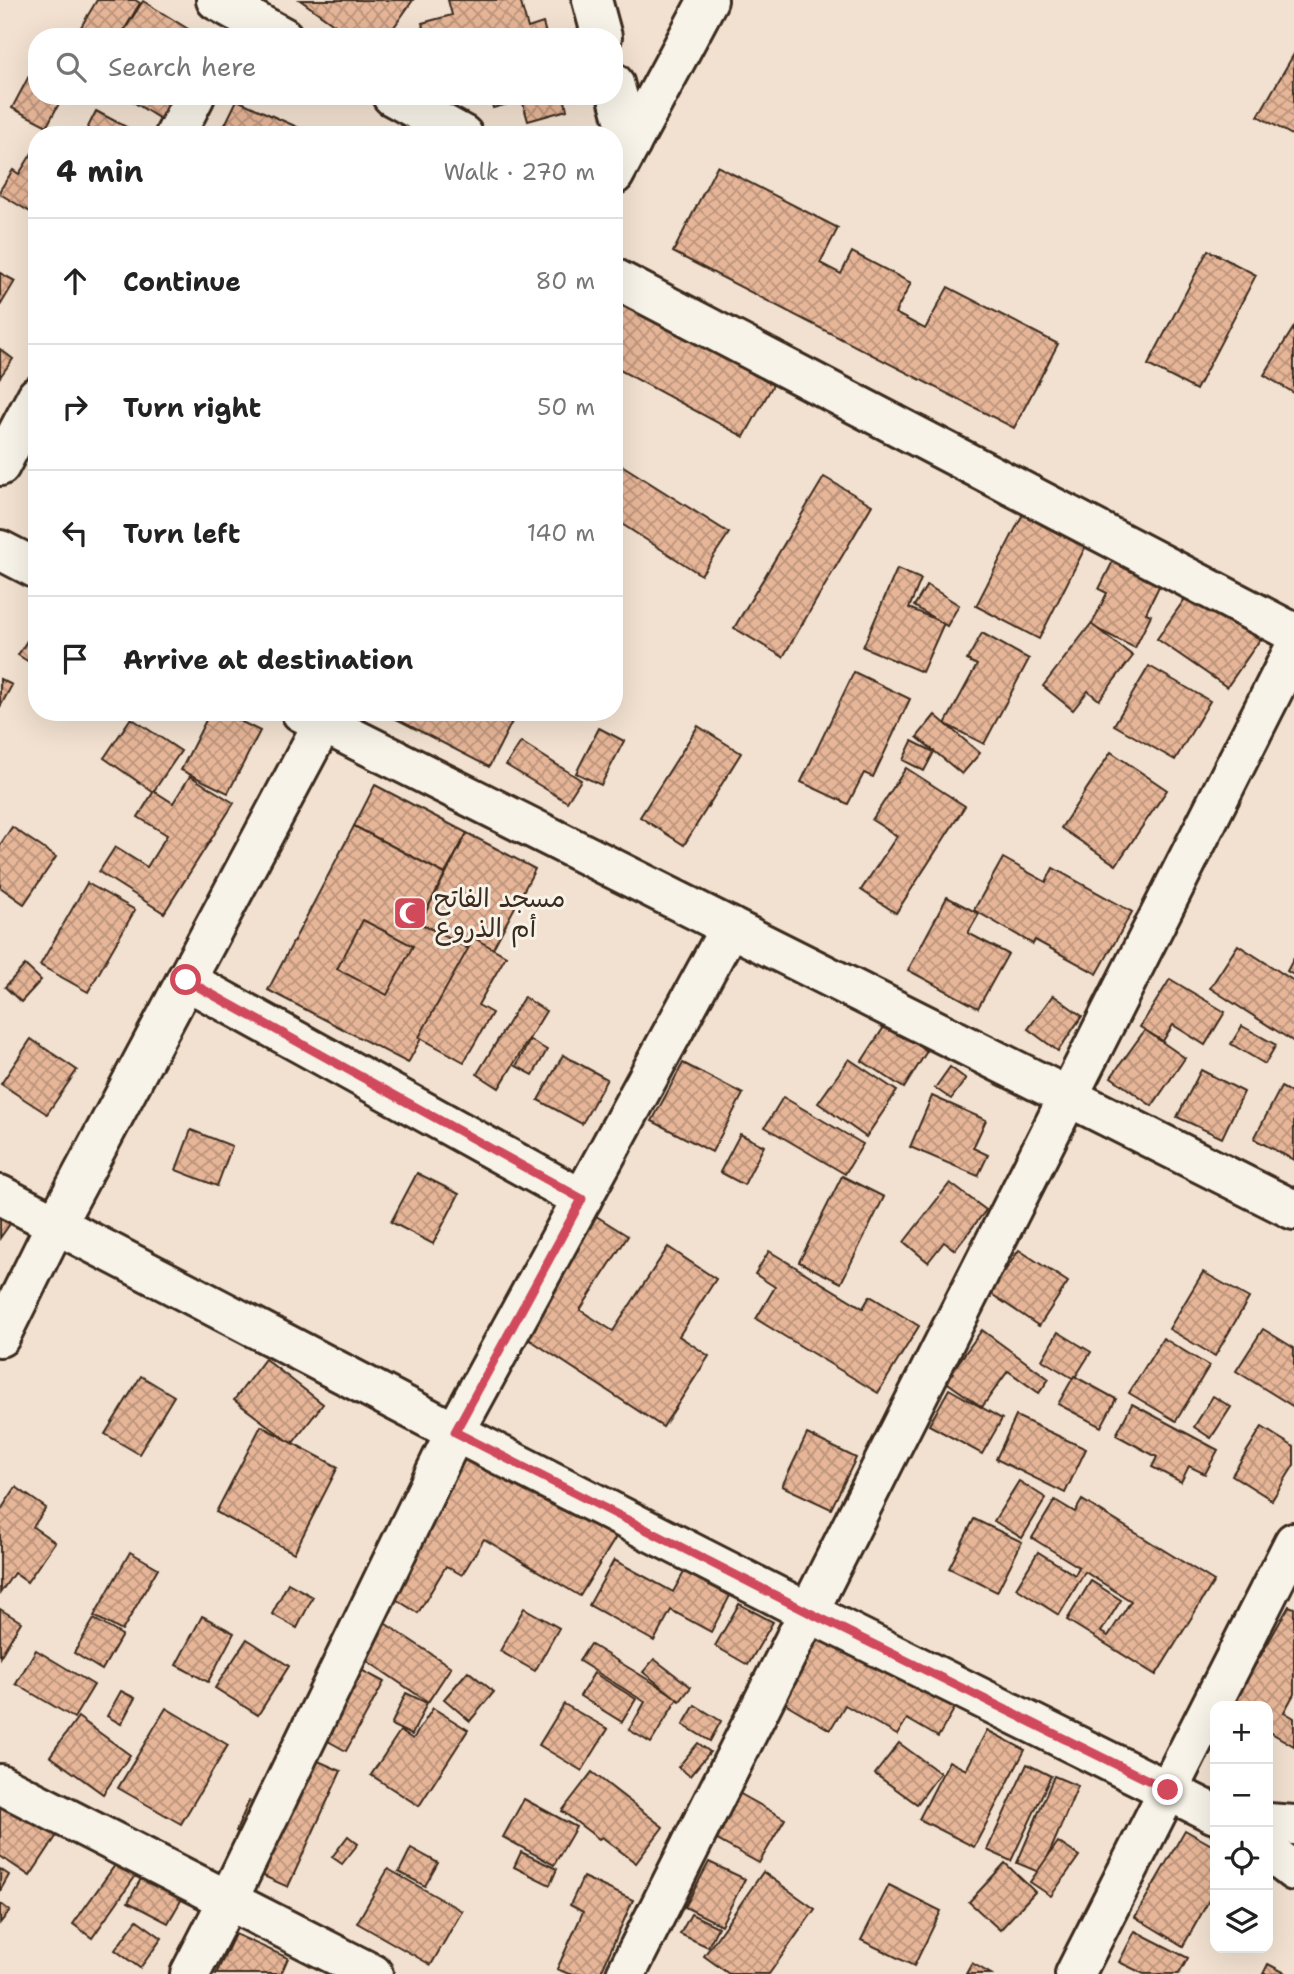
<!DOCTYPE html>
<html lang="en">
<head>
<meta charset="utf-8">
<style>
  :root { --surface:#fff; --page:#f2f2f2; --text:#222; --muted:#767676; --line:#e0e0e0 }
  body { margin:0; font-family:"Shantell Sans","Playpen Sans Arabic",sans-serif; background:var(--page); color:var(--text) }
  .controls { position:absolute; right:21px; bottom:21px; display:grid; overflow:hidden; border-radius:14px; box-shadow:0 7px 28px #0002 }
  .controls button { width:63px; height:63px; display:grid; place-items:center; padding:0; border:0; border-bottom:2px solid var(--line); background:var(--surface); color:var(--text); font:35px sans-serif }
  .stop { position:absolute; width:21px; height:21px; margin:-16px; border:5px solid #d1495b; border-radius:50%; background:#fff }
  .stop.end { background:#d1495b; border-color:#fff; box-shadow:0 2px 7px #0008 }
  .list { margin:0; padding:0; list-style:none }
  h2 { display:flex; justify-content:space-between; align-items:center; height:91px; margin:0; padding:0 28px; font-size:30px }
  h2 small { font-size:23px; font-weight:400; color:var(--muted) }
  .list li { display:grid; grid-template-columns:46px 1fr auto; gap:21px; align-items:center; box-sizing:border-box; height:126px; padding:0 28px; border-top:2px solid var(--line) }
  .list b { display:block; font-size:26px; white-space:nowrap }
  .list em { font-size:23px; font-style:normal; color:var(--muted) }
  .icon { flex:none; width:38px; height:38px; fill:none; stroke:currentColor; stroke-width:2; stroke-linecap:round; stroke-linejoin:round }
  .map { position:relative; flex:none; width:1294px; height:1974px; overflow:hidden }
  .search { position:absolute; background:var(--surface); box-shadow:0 7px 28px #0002; left:28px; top:28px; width:595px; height:77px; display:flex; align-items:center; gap:18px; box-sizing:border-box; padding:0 24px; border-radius:28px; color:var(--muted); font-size:26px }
  .panel { position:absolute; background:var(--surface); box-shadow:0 7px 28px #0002; left:28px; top:126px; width:595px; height:595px; border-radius:28px }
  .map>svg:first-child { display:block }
  .building { fill:url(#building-cross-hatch); stroke:#3b2a1e; stroke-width:2 }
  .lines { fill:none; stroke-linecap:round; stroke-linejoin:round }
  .street-casing { stroke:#3b2a1e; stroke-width:44 }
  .secondary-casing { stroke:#3b2a1e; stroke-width:44 }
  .street { stroke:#f7f3e8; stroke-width:38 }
  .secondary { stroke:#f7f3e8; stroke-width:38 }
  .route { stroke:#d1495b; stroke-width:9 }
  .labels { text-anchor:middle; stroke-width:6; stroke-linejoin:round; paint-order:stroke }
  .poi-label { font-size:26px; fill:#3b2a1e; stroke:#f7f3e8; text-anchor:start }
</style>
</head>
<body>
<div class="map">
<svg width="1294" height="1974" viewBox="0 0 1294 1974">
  <defs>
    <pattern id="building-cross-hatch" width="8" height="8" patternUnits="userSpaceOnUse" patternTransform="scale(1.75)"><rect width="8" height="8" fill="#e7b698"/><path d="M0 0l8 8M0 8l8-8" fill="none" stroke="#bc947b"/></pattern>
  </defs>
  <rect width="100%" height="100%" fill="#f2e1d0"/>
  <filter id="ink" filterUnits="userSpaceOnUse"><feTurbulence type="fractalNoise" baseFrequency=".0143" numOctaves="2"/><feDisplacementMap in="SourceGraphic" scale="14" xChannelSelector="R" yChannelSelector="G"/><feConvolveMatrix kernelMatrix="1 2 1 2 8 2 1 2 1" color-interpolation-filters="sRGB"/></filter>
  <g filter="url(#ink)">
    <g class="building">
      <path d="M97 0H135L140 3 120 37H75Z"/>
      <path d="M300 0H413L387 37H352Z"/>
      <path d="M448 0H520L528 28 543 23 547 37H426L422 23 452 15Z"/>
      <path d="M143 1 201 37H120Z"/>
      <path d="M1294 54V136L1258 116Z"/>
      <path d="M29 76 37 79V96H63L47 126 12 108Z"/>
      <path d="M124 96H181L165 122Z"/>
      <path d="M490 96H564L567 110 528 121 522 100 493 108Z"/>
      <path d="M237 100 315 135H220Z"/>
      <path d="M96 111 130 129 127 135H84Z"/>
      <path d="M32 153 37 156V216L0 194V190L13 170 19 174Z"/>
      <path d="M717 166 838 228 820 263 841 274 852 252 911 283 895 313 925 329 948 287 1058 344 1014 428 673 252Z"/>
      <path d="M1208 250 1256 275 1196 390 1148 365Z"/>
      <path d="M0 273 15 281 0 306Z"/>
      <path d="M616 299 773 385 744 437 614 367V303Z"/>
      <path d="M1294 327V393L1264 375Z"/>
      <path d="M0 349 13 359 0 377Z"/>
      <path d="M620 464 729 533 701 575 614 519V468L617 469Z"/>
      <path d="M824 477 872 505 783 657 734 628Z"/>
      <path d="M1029 502 1092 534 1039 639 976 606Z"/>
      <path d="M1118 551 1165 574 1146 613 1151 615 1135 648 1091 626 1107 593 1099 589Z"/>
      <path d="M897 569 921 579 909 608 944 623 922 672 863 647Z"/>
      <path d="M1198 580 1268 628 1227 687 1157 639Z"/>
      <path d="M927 585 959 605 947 626 914 606Z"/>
      <path d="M1091 624 1133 656 1099 700 1088 691 1073 710 1043 686Z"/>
      <path d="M37 625V667L18 655Z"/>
      <path d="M982 633 1029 659 984 744 945 724 977 665 967 660Z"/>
      <path d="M1149 666 1210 701 1175 760 1114 725Z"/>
      <path d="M854 672 910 699 873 777 864 773 848 804 801 782Z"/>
      <path d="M0 679 12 685 0 707Z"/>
      <path d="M210 712H222L260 731 228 793 181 770Z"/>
      <path d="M383 712H517L489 767Z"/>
      <path d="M935 715 980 753 962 774 917 737Z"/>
      <path d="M131 718 181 751 153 792 104 758Z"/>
      <path d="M698 726 741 753 684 845 640 817Z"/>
      <path d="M599 728 624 741 601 785 576 773Z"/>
      <path d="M912 741 934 752 924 771 903 760Z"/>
      <path d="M521 742 581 780 567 802 506 765Z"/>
      <path d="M1111 752 1167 790 1116 865 1061 828Z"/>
      <path d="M906 768 965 806 896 913 861 890 897 836 872 820Z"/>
      <path d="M190 776 234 803 164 913 99 872 115 847 147 867 167 835 138 817 154 791 173 803Z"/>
      <path d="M375 785 467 833 445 874 354 826Z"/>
      <path d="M354 826 445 874 420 923 469 949 408 1063 268 990Z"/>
      <path d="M12 827 56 857 24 904 0 887V845Z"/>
      <path d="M467 833 535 869 488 958 420 923Z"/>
      <path d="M1003 858 1046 882 1053 868 1132 912 1097 974 1035 940 1033 944 974 910Z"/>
      <path d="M87 883 135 910 88 992 40 965Z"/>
      <path d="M947 897 979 914 968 933 1008 954 978 1008 908 970Z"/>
      <path d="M363 920 413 946 387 995 337 969Z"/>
      <path d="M474 938 506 956 478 1005 492 1013 464 1062 419 1037Z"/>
      <path d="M1238 945 1294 981V1042L1210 988Z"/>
      <path d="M1294 958V975L1287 971Z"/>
      <path d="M25 965 41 980 21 1002 5 987Z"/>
      <path d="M1170 979 1225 1012 1205 1045 1173 1025 1163 1041 1140 1027Z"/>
      <path d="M1053 995 1082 1016 1058 1051 1028 1029Z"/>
      <path d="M524 997 546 1011 499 1088 477 1074Z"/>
      <path d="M886 1024 927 1051 904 1088 862 1061Z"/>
      <path d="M1242 1026 1276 1045 1265 1064 1231 1044Z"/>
      <path d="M1145 1030 1185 1058 1152 1106 1111 1077Z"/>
      <path d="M31 1039 77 1070 47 1114 1 1084Z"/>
      <path d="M530 1040 547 1050 533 1075 516 1066Z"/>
      <path d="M563 1055 607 1079 582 1124 538 1100Z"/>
      <path d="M849 1059 897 1091 866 1137 818 1103Z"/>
      <path d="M683 1063 743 1094 712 1152 652 1121Z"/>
      <path d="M950 1067 966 1079 951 1099 935 1088Z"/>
      <path d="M1201 1070 1244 1092 1222 1138 1177 1117Z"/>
      <path d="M1281 1087 1294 1094V1160L1254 1139Z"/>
      <path d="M932 1096 986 1120 973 1148 988 1155 978 1176 910 1147Z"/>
      <path d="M783 1097 863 1144 845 1174 765 1127Z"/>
      <path d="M191 1130 232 1146 217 1186 176 1170Z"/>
      <path d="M740 1134 764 1146 744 1185 720 1172Z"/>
      <path d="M417 1173 459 1194 433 1244 391 1222Z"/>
      <path d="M842 1176 884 1197 841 1283 799 1262Z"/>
      <path d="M950 1183 986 1210 955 1250 944 1242 928 1262 904 1242Z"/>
      <path d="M585 1209 628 1236 580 1310 613 1331 668 1247 716 1279 679 1336 709 1356 663 1427 509 1326Z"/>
      <path d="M0 1213 12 1221 0 1238Z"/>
      <path d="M1019 1250 1068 1282 1039 1326 990 1293Z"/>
      <path d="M769 1251 863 1308 870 1296 919 1326 878 1393 756 1319 775 1287 755 1274Z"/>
      <path d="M1203 1272 1249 1298 1215 1356 1169 1329Z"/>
      <path d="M1263 1329 1294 1348V1407L1236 1371Z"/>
      <path d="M982 1330 1049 1379 1039 1393 1008 1371 982 1407 945 1381Z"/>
      <path d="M1058 1332 1091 1352 1074 1379 1042 1360Z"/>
      <path d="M1163 1338 1209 1366 1176 1421 1129 1393Z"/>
      <path d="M265 1359 323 1404 292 1444 234 1400Z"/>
      <path d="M141 1376 174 1396 139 1454 105 1434Z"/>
      <path d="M1074 1376 1116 1399 1101 1427 1058 1404Z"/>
      <path d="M949 1389 1002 1419 982 1454 929 1425Z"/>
      <path d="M1213 1396 1231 1407 1211 1438 1194 1427Z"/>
      <path d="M1132 1404 1218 1450 1205 1474 1189 1466 1181 1482 1152 1467 1157 1457 1116 1435Z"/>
      <path d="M1016 1416 1086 1449 1065 1493 996 1459Z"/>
      <path d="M261 1426 338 1467 294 1553 216 1512Z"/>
      <path d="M1262 1427 1294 1447V1465L1272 1500 1232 1475Z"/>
      <path d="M807 1434 856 1458 831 1509 782 1486Z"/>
      <path d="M469 1444 549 1497 616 1537 580 1596 484 1539 462 1575 446 1566 418 1613 389 1595Z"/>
      <path d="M1019 1481 1046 1498 1022 1538 994 1521Z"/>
      <path d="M16 1487 46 1508 33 1527 55 1542 27 1582 14 1573 0 1593V1511Z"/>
      <path d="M1055 1500 1075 1512 1082 1500 1214 1581 1156 1675 1067 1620 1091 1581 1121 1600 1101 1632 1108 1636 1131 1601 1085 1572 1059 1615 1016 1588 1038 1552 1075 1575 1079 1567 1032 1538Z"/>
      <path d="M974 1519 1022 1542 997 1592 949 1568Z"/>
      <path d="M130 1552 158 1568 122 1631 94 1616Z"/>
      <path d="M614 1560 673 1592 687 1567 732 1592 711 1632 671 1610 654 1641 589 1605Z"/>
      <path d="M288 1583 313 1597 297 1628 272 1614Z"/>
      <path d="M739 1604 773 1622 748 1665 715 1646Z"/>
      <path d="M1289 1606 1294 1608V1694L1284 1712 1294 1718V1746L1268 1731V1706H1232Z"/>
      <path d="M524 1608 559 1628 535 1671 500 1651Z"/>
      <path d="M0 1609 21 1622 0 1657Z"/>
      <path d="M202 1616 234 1633 208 1682 176 1665Z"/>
      <path d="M94 1619 122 1635 102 1670 74 1653Z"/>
      <path d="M383 1622 451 1667 428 1702 360 1656Z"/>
      <path d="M816 1629 963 1694 938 1737 907 1719 897 1735 845 1705 830 1730 776 1698Z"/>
      <path d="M247 1639 289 1666 258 1715 215 1688Z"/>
      <path d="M590 1644 678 1698 651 1743 629 1730 645 1702 579 1661Z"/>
      <path d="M36 1650 94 1685 74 1718 16 1684Z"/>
      <path d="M654 1659 691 1687 680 1701 643 1672Z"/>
      <path d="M350 1664 384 1682 346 1751 312 1732Z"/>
      <path d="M468 1671 494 1692 470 1721 444 1699Z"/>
      <path d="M594 1673 636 1699 622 1722 580 1696Z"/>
      <path d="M121 1691 135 1698 121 1724 107 1716Z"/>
      <path d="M406 1693 427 1703 412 1735 391 1725Z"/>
      <path d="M564 1704 608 1729 582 1771 539 1745Z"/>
      <path d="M695 1705 721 1721 710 1741 683 1725Z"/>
      <path d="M166 1708 228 1745 181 1824 118 1788Z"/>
      <path d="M433 1708 468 1730 419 1806 371 1775 400 1731 413 1739Z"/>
      <path d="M78 1717 130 1755 103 1794 50 1756Z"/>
      <path d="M987 1730 1025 1750 974 1847 919 1819 949 1761 966 1770Z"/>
      <path d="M698 1743 710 1752 690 1776 678 1767Z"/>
      <path d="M899 1743 940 1773 917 1804 875 1774Z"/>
      <path d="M291 1749 341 1771 288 1887 237 1864 250 1837 236 1831 249 1801 264 1807Z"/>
      <path d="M1027 1764 1051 1776 1011 1861 987 1850Z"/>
      <path d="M592 1772 663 1827 636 1863 602 1837 599 1839 562 1811Z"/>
      <path d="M1054 1776 1078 1786 1041 1873 1017 1863Z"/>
      <path d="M0 1783 63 1826 30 1876 0 1856Z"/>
      <path d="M737 1792 785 1819 759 1863 712 1837Z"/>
      <path d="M524 1799 576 1827 554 1865 503 1837Z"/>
      <path d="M1185 1830 1215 1847V1890L1183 1946 1135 1917Z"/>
      <path d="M348 1836 358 1844 342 1864 332 1857Z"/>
      <path d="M1058 1842 1079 1856 1051 1896 1030 1882Z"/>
      <path d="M411 1848 438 1863 425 1886 399 1872Z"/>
      <path d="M521 1852 557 1869 550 1885 514 1867Z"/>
      <path d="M118 1861 137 1874 92 1938 73 1924Z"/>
      <path d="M709 1862 745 1879 721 1925 685 1907Z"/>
      <path d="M1005 1863 1035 1892 1000 1930 969 1902Z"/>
      <path d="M0 1869 9 1875 0 1891Z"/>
      <path d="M388 1869 462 1911 431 1965 357 1923Z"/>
      <path d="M763 1872 815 1909 769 1974H729L704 1956Z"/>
      <path d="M143 1875 183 1897 168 1923 128 1902Z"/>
      <path d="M583 1877 633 1900 600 1974H569L557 1969 583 1912 570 1905Z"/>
      <path d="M889 1885 941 1911 914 1966 861 1940Z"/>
      <path d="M0 1903 10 1911 0 1923Z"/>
      <path d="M691 1914 718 1927 708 1947 680 1934Z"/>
      <path d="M137 1920 162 1938 140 1968 115 1950Z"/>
      <path d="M1135 1931 1188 1958 1179 1974H1144L1119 1962Z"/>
      <path d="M235 1934 288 1958 281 1974H216Z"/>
      <path d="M972 1963 991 1974H966Z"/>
      <path d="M1268 1964 1287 1974H1263Z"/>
    </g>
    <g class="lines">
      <g class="street-casing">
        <g id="street">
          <path d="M216 0 283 37"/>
          <path d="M592 0 602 37"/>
          <path d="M614 83 631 144"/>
          <path d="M392 96 463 135"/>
          <path d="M175 135 195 96"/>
          <path d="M614 175 708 0"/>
          <path d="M614 278 1294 633"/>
          <path d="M0 466 37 396"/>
          <path d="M0 550 37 569"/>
          <path d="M301 712 1294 1210"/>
          <path d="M186 980 582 1199"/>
          <path d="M0 1337 56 1224 329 712"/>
          <path d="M0 1784 373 1974"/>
          <path d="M1268 1823 1294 1825"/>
          <path d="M190 1974 228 1900 455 1432 730 927"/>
          <path d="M626 1974 1294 649"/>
          <path d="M1075 1974 1294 1542"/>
        </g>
      </g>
      <g class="secondary-casing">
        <g id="secondary">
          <path d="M0 1195 455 1432 808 1612 1215 1814"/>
          <path d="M1268 1851 1294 1871"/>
        </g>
      </g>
      <use href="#street" class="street"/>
      <use href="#secondary" class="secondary"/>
    </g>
  </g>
  <g class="lines" filter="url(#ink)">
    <path class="route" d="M186 980 582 1199 455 1432 808 1612 1168 1790"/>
  </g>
  <defs>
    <g id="mosque-square" transform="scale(1.75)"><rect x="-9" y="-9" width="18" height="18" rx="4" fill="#d1495b" stroke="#f7f3e8"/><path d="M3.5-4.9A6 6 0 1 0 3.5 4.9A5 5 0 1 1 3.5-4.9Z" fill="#fff"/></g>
  </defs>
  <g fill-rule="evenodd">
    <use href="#mosque-square" x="410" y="913"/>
  </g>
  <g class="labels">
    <g class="poi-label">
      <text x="434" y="907">مسجد الفاتح<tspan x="434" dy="30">أم الذروع</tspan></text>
    </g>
  </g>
</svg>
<div class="controls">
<button>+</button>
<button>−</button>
<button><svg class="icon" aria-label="locate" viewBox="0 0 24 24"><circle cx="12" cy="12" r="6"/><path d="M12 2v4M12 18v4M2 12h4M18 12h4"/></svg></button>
<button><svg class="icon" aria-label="layers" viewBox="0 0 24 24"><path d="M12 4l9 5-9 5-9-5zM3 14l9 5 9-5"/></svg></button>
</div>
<div class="stop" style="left:186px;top:980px"></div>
<div class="stop end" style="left:1168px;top:1790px"></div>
<div class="search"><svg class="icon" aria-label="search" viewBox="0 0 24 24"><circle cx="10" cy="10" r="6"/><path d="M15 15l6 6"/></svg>Search here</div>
<section class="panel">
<h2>4 min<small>Walk · 270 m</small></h2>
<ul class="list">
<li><svg class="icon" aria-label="ahead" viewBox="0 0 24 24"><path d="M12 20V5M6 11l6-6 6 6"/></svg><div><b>Continue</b></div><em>80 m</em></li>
<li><svg class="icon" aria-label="right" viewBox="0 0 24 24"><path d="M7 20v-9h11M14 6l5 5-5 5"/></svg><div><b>Turn right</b></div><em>50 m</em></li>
<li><svg class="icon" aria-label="left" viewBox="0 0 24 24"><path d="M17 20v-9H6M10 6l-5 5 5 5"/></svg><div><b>Turn left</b></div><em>140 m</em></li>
<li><svg class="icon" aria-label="arrive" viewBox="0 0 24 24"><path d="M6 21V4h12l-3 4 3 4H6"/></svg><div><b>Arrive at destination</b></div></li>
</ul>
</section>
</div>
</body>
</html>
